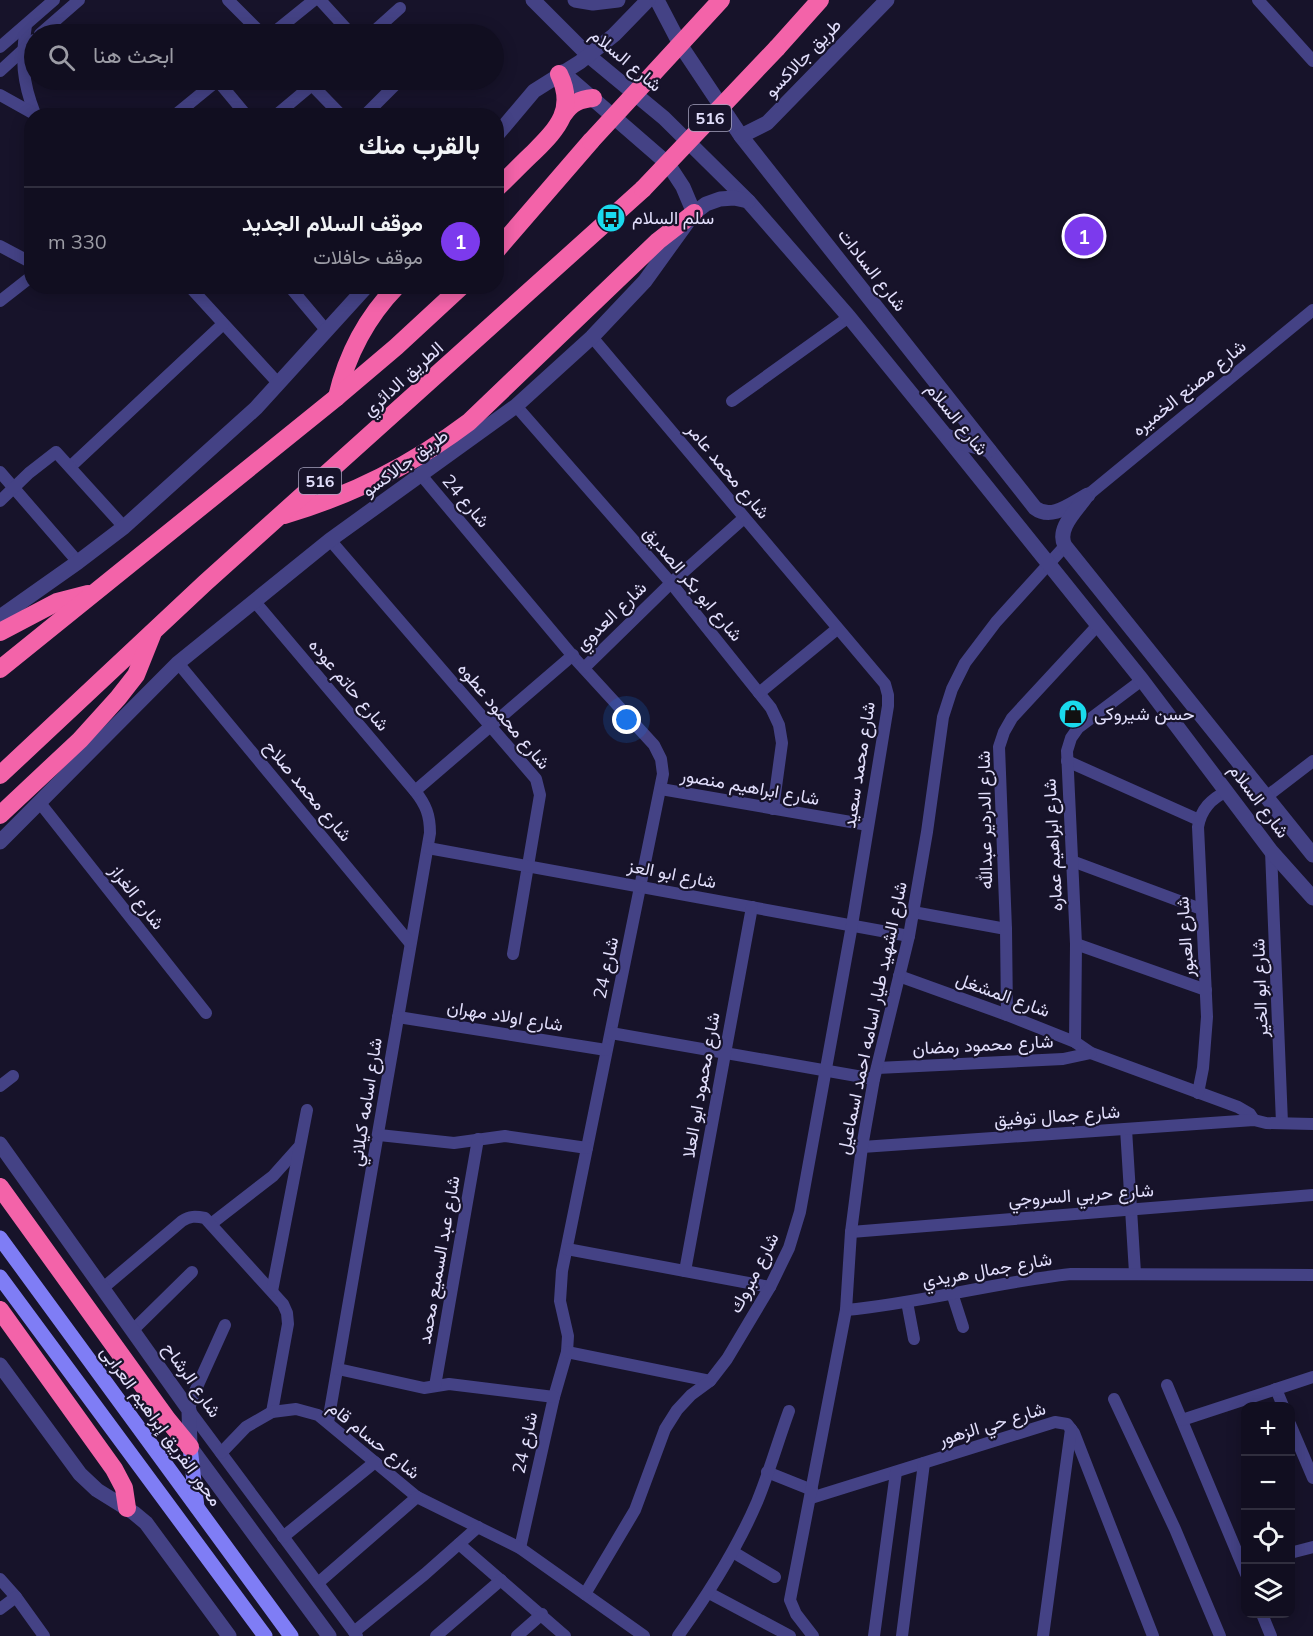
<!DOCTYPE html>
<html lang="ar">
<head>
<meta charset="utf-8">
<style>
  :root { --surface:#110e20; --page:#1a1729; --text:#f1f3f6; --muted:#9c9ca5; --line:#302e3e; --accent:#7c3aed }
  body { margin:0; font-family:Mulish,Vazirmatn,sans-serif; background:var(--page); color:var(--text); direction:rtl }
  .controls { position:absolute; right:18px; bottom:18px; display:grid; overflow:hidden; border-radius:12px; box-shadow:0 3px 15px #0003 }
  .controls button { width:54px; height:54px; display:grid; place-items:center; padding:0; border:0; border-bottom:2px solid var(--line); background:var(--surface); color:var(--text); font:30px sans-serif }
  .you { position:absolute; left:627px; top:720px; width:21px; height:21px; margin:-15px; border:4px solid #fff; border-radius:50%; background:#1a73e8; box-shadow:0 0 0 9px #1a73e833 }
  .badge { display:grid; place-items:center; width:39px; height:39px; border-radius:50%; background:var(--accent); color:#fff; font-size:20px; font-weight:700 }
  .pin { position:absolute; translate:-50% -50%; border:3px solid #fff; box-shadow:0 2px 6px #0006 }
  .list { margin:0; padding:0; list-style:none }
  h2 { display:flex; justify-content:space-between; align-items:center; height:78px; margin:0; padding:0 24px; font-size:26px }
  h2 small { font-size:20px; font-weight:400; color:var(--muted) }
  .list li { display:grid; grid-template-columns:39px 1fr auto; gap:18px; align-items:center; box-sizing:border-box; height:108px; padding:0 24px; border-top:2px solid var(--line) }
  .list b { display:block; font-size:22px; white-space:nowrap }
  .list p { margin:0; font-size:20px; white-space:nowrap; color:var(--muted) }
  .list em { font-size:20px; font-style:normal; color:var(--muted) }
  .icon { flex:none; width:33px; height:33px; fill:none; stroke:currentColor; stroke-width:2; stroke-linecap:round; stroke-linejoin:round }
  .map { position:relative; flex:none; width:1313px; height:1636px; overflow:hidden; direction:ltr }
  .search { position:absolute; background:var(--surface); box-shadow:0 3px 15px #0003; left:24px; top:24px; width:480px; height:66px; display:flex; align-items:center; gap:15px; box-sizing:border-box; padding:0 21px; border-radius:33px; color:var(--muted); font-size:22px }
  .panel { position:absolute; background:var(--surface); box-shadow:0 3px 15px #0003; left:24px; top:108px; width:480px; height:186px; border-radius:24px; direction:rtl }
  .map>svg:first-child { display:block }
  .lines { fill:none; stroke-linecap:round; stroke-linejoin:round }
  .minor { stroke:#444285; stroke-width:12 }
  .tertiary { stroke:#444285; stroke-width:15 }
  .secondary { stroke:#7f7df5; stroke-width:15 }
  .motorway { stroke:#f363a9; stroke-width:18 }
  .motorway-bridge { stroke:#f363a9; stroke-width:18 }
  .labels { text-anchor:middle; stroke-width:4.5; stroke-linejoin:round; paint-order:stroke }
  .shield { fill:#17132a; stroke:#a5a2bd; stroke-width:1.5 }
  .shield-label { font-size:16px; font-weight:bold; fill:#e2dffc }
  .street-label { font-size:18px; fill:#e2dffc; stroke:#17132a }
  .poi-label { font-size:18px; fill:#e2dffc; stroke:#17132a; text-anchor:start }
</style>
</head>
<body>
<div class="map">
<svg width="1313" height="1636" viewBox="0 0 1313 1636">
  <rect width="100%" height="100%" fill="#17132a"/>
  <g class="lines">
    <g class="minor">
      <path d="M228 0 262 34"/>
      <path d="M320 0 351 34"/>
      <path d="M1258 0 1313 61"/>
      <path d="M26 25C21 59 22 81 35 114"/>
      <path d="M40 34 79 0"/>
      <path d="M272 34 314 0"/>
      <path d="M371 34 400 8"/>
      <path d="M0 47 54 0"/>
      <path d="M0 71 34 40"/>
      <path d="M217 80 247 116"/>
      <path d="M307 80 342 116"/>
      <path d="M0 95 36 115"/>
      <path d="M174 116 218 80"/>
      <path d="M275 116 318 80"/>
      <path d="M364 116 400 80"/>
      <path d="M0 246 32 263"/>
      <path d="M189 286 278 383"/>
      <path d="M289 286 326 330"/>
      <path d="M0 301 32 276"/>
      <path d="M732 401 849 317"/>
      <path d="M516 406 671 583 771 708 779 725 782 743 773 809"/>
      <path d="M70 467 223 324"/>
      <path d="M0 472 78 562"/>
      <path d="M421 475 577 661 654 745 661 759 663 774 562 1271 560 1301 568 1336 567 1352 554 1397 520 1548"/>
      <path d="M1088 495 1313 310"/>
      <path d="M0 501 29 473 56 452 124 527"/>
      <path d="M330 540 536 779 540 795 513 954"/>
      <path d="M255 602 415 791C426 805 430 815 430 833L328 1422"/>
      <path d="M178 663 410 943"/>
      <path d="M584 668 671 583 744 518"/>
      <path d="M759 693 837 629"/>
      <path d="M1067 761 1199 820"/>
      <path d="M661 789 868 825"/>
      <path d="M415 791 573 655"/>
      <path d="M1266 797 1313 761"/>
      <path d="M40 803 206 1013"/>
      <path d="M428 848 909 936"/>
      <path d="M1271 851 1282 1123"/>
      <path d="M1072 861 1201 909"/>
      <path d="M913 912 1006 929"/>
      <path d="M1076 944 1206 990"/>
      <path d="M899 976 1007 1015 1075 1042 1091 1053 1238 1107 1250 1114 1254 1120"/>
      <path d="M1007 1015 1006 929 999 747 1004 732 1012 718 1098 625"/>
      <path d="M398 1017 606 1050"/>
      <path d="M611 1033 874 1079"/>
      <path d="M1075 1042 1076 944 1067 751 1071 738 1078 728 1142 680"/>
      <path d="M877 1068 1063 1059 1091 1053"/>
      <path d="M0 1086 13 1076"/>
      <path d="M1198 1093 1203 1068 1207 1017 1198 827C1201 809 1211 799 1227 791"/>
      <path d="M1126 1129 1135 1273"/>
      <path d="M379 1135 454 1143 505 1136 587 1148"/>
      <path d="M862 1147 1254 1120 1266 1123 1313 1124"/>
      <path d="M211 1224 273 1176 298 1148"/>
      <path d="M851 1232 1313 1195"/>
      <path d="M567 1249 770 1287"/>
      <path d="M685 1271 752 907"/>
      <path d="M103 1288 182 1221C190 1216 195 1216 205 1218L283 1304 287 1313 288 1324 272 1412"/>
      <path d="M272 1291 307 1110"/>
      <path d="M952 1293 963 1327"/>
      <path d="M907 1302 914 1339"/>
      <path d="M846 1310C922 1303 995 1282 1071 1274L1313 1275"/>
      <path d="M225 1325 192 1398 189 1410 357 1636"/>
      <path d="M133 1330 192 1272"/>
      <path d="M567 1352 710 1381"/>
      <path d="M338 1369 424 1388 449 1384 554 1397"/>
      <path d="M1167 1385 1246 1574"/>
      <path d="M435 1386 478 1139"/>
      <path d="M1276 1389 1283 1406"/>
      <path d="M1114 1399 1175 1529 1220 1636"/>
      <path d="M1182 1420 1313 1377"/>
      <path d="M1290 1424 1313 1478"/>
      <path d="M221 1453 246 1427 272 1412 296 1409 318 1415 417 1497 520 1548 644 1636"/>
      <path d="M767 1472 812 1490"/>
      <path d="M811 1498 1055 1422 1067 1424 1074 1433 1153 1636"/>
      <path d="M283 1537 375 1462"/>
      <path d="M459 1544 565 1636"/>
      <path d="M733 1552 775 1577"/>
      <path d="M1290 1553 1313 1547"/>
      <path d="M0 1579 16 1597 44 1636"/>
      <path d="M318 1583 417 1497"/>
      <path d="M709 1593 790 1636"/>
      <path d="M585 1594 635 1510 665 1429 677 1410 691 1395 710 1381 727 1359 770 1287 789 1248 800 1212 852 925 888 706V695L885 684 592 337"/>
      <path d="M0 1609 16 1597"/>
      <path d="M1262 1614 1271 1636"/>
      <path d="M354 1632 425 1574 478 1527"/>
      <path d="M436 1636 501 1580"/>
      <path d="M517 1636 542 1614"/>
      <path d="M678 1636C709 1593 736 1551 757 1502 769 1473 778 1441 789 1411"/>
      <path d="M813 1636 796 1614 790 1600 846 1310 851 1232 862 1147 874 1079 909 936 927 832 943 717 952 689 965 663 996 622 1065 546"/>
      <path d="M874 1636 896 1472"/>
      <path d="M902 1636 924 1463"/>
      <path d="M1043 1636 1071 1429"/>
    </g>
    <g class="tertiary">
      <path d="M533 0 589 56 664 118 748 201 849 317 945 435 1142 680 1271 851 1313 898"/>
      <path d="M575 0 593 3 618 0"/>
      <path d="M657 0 681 46 741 136 1035 508C1052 521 1072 503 1088 495"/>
      <path d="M562 72 668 164 683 187 694 213"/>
      <path d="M496 136 534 91 580 62 614 35 648 0"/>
      <path d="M741 136 767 123 887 0"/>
      <path d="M947 436 959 442 989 450"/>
      <path d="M1085 498C1076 511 1056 529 1065 546L1313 855"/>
      <path d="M0 617 78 562 124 527 256 408 367 286"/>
      <path d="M0 842 178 663 330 540 516 406 592 337 645 281 694 213 706 204 720 199 734 198 748 201"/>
      <path d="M0 1144 189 1410 190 1447 329 1636"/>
      <path d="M0 1365 80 1474 97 1490 134 1513 146 1523 229 1636"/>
    </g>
    <g class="secondary">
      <path d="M0 1238 291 1636"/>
      <path d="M0 1277 265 1636"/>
      <path d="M190 1447 197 1507"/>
    </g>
    <g class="motorway">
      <path d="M777 48 820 0"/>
      <path d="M564 114C571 103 580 99 593 98"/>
      <path d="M496 189C509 177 521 164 534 152 558 128 576 109 559 74"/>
      <path d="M496 251 591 141"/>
      <path d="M337 397C347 354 366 318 397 286"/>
      <path d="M284 515C353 495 412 465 469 422L658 241 694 213"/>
      <path d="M0 632 57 602 88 594"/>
      <path d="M0 669 337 397 396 347 462 286"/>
      <path d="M0 775 205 583 643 189"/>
      <path d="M0 815 80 740 118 698 136 675 152 635"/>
      <path d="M0 1187 167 1419 190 1447"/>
      <path d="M0 1310 114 1469 124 1488 127 1508"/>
    </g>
    <g class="motorway-bridge">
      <path d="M591 141 721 0"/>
      <path d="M643 189 777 48"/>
    </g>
  </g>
  <defs>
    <g id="bus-disc" transform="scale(1.5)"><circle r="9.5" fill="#1adaed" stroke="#17132a"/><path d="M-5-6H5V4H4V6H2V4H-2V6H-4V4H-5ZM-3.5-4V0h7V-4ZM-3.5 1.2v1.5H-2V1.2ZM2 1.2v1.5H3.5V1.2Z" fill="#111"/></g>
    <g id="shop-disc" transform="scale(1.5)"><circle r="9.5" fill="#1adaed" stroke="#17132a"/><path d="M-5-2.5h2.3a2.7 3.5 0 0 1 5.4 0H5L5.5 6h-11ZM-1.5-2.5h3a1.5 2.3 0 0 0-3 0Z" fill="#111"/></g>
  </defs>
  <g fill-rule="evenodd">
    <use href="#bus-disc" x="611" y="218"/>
    <use href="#shop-disc" x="1073" y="714"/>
  </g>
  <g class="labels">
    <g class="shield">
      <rect x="689" y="105" width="42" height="26" rx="4.5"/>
      <rect x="299" y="468" width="42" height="26" rx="4.5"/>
    </g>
    <g class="shield-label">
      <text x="710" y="124">516</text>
      <text x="320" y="487">516</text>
    </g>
    <g class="street-label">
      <text transform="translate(803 58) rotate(-46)" y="6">طريق جالاكسو</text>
      <text transform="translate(626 60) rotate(40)" y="6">شارع السلام</text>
      <text transform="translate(872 270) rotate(52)" y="6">شارع السادات</text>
      <text transform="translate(403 379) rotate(-42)" y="6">الطريق الدائري</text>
      <text transform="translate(1189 388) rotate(-39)" y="6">شارع مصنع الخميره</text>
      <text transform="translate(957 419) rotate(51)" y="6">شارع السلام</text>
      <text transform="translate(405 463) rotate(-36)" y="6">طريق جالاكسو</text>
      <text transform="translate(728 471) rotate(50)" y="6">شارع محمد عامر</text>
      <text transform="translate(466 501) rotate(50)" y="6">شارع 24</text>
      <text transform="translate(693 584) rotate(50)" y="6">شارع ابو بكر الصديق</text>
      <text transform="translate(611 616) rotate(-44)" y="6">شارع العدوي</text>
      <text transform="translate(349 685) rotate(50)" y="6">شارع حاتم عوده</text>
      <text transform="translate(504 716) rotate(50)" y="6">شارع محمود عطوه</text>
      <text transform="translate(859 765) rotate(-81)" y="6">شارع محمد سعيد</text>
      <text transform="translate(750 787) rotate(10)" y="6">شارع ابراهيم منصور</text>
      <text transform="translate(308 791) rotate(50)" y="6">شارع محمد صلاح</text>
      <text transform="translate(1259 801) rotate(53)" y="6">شارع السلام</text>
      <text transform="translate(985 820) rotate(-91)" y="6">شارع الدردير عبدالله</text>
      <text transform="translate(1053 845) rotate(-93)" y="6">شارع ابراهيم عماره</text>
      <text transform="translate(672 874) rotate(11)" y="6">شارع ابو العز</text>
      <text transform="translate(137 897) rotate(52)" y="6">شارع الغراز</text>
      <text transform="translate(1185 937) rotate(-94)" y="6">شارع العبور</text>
      <text transform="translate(606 968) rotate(-78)" y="6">شارع 24</text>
      <text transform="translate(1260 988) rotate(-92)" y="6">شارع ابو الخير</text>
      <text transform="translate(1003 995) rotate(20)" y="6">شارع المشغل</text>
      <text transform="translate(505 1016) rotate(9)" y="6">شارع اولاد مهران</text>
      <text transform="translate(872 1018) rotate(-78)" y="6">شارع الشهيد طيار اسامه احمد اسماعيل</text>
      <text transform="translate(983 1045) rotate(-3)" y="6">شارع محمود رمضان</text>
      <text transform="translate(701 1085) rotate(-80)" y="6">شارع محمود ابو العلا</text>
      <text transform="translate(366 1102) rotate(-81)" y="6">شارع اسامه كيلاني</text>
      <text transform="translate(1057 1116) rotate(-4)" y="6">شارع جمال توفيق</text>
      <text transform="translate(1081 1195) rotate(-4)" y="6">شارع حربي السروجي</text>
      <text transform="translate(439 1260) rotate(-80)" y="6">شارع عبد السميع محمد</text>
      <text transform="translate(987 1270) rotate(-10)" y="6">شارع جمال هريدي</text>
      <text transform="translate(754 1273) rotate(-63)" y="6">شارع مبروك</text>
      <text transform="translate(192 1380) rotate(55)" y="6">شارع الرشاح</text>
      <text transform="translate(992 1424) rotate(-17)" y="6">شارع حي الزهور</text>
      <text transform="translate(161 1426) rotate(54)" y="6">محور الفريق إبراهيم العرابى</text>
      <text transform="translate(374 1440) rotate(39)" y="6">شارع حسام قام</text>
      <text transform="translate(525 1443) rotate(-78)" y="6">شارع 24</text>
    </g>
    <g class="poi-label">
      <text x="632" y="224">سلم السلام</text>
      <text x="1094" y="720">حسن شيروكى</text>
    </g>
  </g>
</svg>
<div class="controls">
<button>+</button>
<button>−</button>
<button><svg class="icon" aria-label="locate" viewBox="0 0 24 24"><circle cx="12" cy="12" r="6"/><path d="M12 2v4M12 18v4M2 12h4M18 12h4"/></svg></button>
<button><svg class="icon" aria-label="layers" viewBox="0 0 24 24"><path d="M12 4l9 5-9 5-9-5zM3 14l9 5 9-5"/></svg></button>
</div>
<div class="you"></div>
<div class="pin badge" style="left:1084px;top:236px">1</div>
<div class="search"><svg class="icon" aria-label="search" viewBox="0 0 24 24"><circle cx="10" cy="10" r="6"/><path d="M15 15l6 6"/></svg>ابحث هنا</div>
<section class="panel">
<h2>بالقرب منك<small></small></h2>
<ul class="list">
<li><span class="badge">1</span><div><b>موقف السلام الجديد</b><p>موقف حافلات</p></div><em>330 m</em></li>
</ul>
</section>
</div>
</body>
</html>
